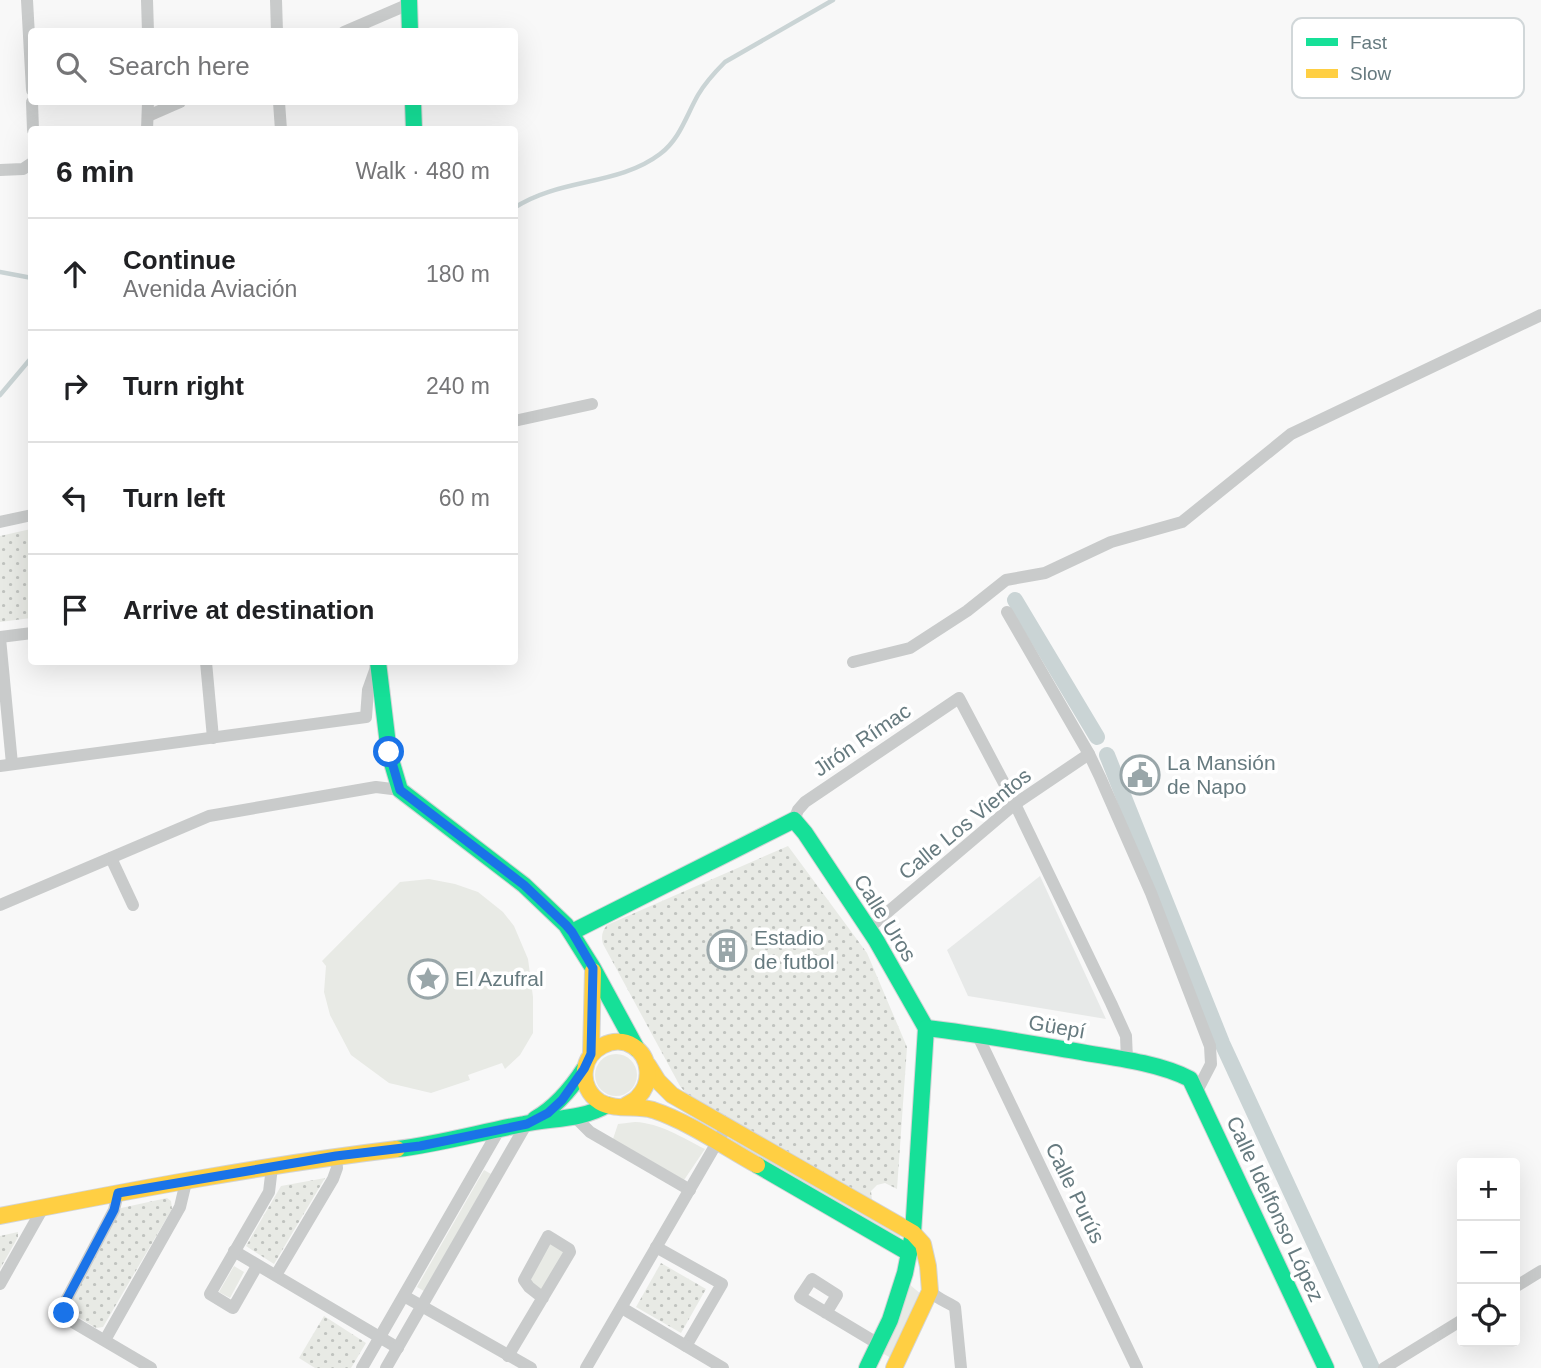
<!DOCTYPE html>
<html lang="en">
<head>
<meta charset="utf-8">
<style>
  :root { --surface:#fff; --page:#f2f2f2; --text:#202124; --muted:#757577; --line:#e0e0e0 }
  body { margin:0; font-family:Helvetica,sans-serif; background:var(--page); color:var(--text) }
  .controls { position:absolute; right:21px; bottom:21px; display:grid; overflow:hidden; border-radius:7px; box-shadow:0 7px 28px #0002 }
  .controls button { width:63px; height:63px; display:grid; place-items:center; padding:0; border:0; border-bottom:2px solid var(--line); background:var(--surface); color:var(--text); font:35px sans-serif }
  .stop { position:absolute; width:21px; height:21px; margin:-16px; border:5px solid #1a73e8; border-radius:50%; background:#fff }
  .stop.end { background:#1a73e8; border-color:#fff; box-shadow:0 2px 7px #0008 }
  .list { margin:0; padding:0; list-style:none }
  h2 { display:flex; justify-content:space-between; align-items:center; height:91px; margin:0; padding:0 28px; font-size:30px }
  h2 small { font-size:23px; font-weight:400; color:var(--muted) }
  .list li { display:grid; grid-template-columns:46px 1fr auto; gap:21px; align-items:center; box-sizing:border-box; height:112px; padding:0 28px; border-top:2px solid var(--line) }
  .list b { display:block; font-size:26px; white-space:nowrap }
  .list p { margin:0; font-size:23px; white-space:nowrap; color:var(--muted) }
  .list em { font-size:23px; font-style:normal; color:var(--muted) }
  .icon { flex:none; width:38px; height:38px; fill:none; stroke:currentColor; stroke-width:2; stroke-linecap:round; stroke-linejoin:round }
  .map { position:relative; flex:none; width:1541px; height:1368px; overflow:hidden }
  .search { position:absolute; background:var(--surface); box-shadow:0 7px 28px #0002; left:28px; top:28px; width:490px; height:77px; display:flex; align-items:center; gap:18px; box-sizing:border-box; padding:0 24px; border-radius:7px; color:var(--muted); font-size:26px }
  .panel { position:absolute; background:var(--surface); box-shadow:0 7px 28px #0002; left:28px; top:126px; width:490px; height:539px; border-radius:7px }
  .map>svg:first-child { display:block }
  .built { fill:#e7e9e8 }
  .grass { fill:#e8eae5 }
  .park { fill:url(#park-dots) }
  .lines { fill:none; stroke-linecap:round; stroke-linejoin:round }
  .stream { stroke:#cad4d5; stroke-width:4.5 }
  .canal { stroke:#cad4d5; stroke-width:16 }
  .fast-casing { stroke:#d3d4d5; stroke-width:18 }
  .slow-casing { stroke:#d3d4d5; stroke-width:18 }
  .street { stroke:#c9cbcb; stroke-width:12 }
  .fast { stroke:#16e098; stroke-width:16 }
  .slow { stroke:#ffcf43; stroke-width:16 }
  .route { stroke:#1a73e8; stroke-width:9 }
  .labels { text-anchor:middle; stroke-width:7; stroke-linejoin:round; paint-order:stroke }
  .street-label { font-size:21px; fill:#667a7f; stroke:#fff }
  .poi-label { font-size:21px; fill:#667a7f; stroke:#fff; text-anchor:start }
  .key { fill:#fff; stroke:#d1d7d9; stroke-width:2 }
  .key-label { font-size:19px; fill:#667a7f }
</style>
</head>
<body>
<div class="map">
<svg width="1541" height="1368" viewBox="0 0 1541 1368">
  <defs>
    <pattern id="park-dots" width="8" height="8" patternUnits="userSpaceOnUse" patternTransform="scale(1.75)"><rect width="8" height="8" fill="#e8eae5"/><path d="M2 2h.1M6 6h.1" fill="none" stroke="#c0c3bf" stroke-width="1.8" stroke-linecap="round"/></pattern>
  </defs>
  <rect width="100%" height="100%" fill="#f8f8f8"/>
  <path class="built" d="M1040 876 1106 1019 968 996 947 950Z"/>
  <g class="grass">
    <path d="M429 879 455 884 478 892 503 912 514 926 528 959 533 997V1033L520 1055 505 1069 502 1063 468 1075 470 1080 431 1093 389 1083 351 1055 330 1015 324 992 326 966 322 961 400 882Z"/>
    <circle cx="616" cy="1075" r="21"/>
    <path d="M635 1122C660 1123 683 1138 705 1149L684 1180 613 1139 618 1124Z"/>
    <path d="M737 1142 901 1235 898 1240 734 1147Z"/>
    <path d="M484 1170 491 1174 424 1291 417 1287Z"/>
    <path d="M549 1242 564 1252 543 1292 530 1281Z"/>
    <path d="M234 1266 244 1272 230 1298 219 1292Z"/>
    <path d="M910 1285 921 1294 891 1358 882 1353 906 1287Z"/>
  </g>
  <g class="park">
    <path d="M31 529V618L0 622V536Z"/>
    <path d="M788 846 867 953 907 1047 897 1189 885 1183 877 1185 871 1191 872 1200 692 1101 680 1086 603 944C601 937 602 931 607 925Z"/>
    <path d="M325 1178 274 1264 246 1246 281 1186Z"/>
    <path d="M167 1198 171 1201 172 1209 103 1327 96 1328 70 1312 67 1304 121 1208Z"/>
    <path d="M18 1232V1237L0 1269V1236Z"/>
    <path d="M661 1263 706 1289 681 1333 636 1307Z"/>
    <path d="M324 1316 366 1343 351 1368H315L299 1358Z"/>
  </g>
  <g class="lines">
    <g class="stream">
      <path d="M514 208C559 178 618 186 660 154 680 139 686 116 698 95 705 83 715 72 725 62L833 0"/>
      <path d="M0 272 32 278"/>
      <path d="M0 395 32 357"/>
    </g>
    <g class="canal">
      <path d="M1015 600 1097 737"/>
      <path d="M1107 755 1222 1043 1372 1368"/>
    </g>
    <g class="fast-casing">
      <g id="fast">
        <path d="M409 0 410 32"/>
        <path d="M413 102 414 130"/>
        <path d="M378 662 389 753 400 790 524 885 566 925 593 968 637 1049"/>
        <path d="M572 932 794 820 805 833 876 940 926 1028"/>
        <path d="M926 1028C980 1034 1033 1044 1086 1053 1118 1058 1162 1064 1190 1079L1326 1368"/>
        <path d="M535 1119C556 1107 571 1089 584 1069"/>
        <path d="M397 1149C440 1144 481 1132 524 1124 552 1118 582 1120 607 1105"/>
        <path d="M757 1165 909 1253"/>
        <path d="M867 1368 890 1320 905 1273 913 1233 926 1028"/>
      </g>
    </g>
    <g class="slow-casing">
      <g id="slow">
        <path d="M591 1054 593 971"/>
        <path d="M648 1065 658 1081 672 1095 913 1233 923 1244 928 1266 930 1291 894 1368"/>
        <path d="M625 1106C629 1103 635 1101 638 1097 652 1083 651 1057 633 1046 614 1034 587 1049 585 1070 583 1083 589 1095 600 1102 616 1111 636 1105 653 1110 689 1122 723 1146 757 1165"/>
        <path d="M0 1216C132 1190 264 1165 397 1149"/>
      </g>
    </g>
    <g class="street">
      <path d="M27 0 32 90"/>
      <path d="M147 0 148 32"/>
      <path d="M276 0 277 32"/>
      <path d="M344 32 409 4"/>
      <path d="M32 102 33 130"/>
      <path d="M279 102 281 130"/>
      <path d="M148 116 180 102"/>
      <path d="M147 130 148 102"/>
      <path d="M0 170 23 169 32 163"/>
      <path d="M514 421 592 404"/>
      <path d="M0 522 32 515"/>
      <path d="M1007 612 1089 754 1100 777 1151 893 1210 1046 1211 1064 1197 1091"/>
      <path d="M0 637 32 633"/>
      <path d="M0 638 12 764"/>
      <path d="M206 662 213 738"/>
      <path d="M853 662 910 648 967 611 1006 580 1045 573 1111 542 1182 522 1291 434 1541 315"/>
      <path d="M0 766 366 717 368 690 378 662"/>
      <path d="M794 820 798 810 805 802 959 698 1015 804 1111 1003 1126 1036 1127 1060"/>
      <path d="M111 858 133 905"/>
      <path d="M0 905 209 816 376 787 400 790"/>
      <path d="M869 928 1015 804 1089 754"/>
      <path d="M977 1034 1137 1368"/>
      <path d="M575 1117 590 1132 690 1190"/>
      <path d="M118 1193 114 1210 63 1306 64 1313 66 1318 151 1368"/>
      <path d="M656 1247 722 1284 686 1346"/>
      <path d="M234 1251 398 1348"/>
      <path d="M257 1266 233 1308 210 1294 269 1192 272 1167"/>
      <path d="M276 1275 333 1179 337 1168 336 1156"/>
      <path d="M0 1284 44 1206"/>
      <path d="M1515 1287 1541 1271"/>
      <path d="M930 1291C937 1299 946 1301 955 1307L961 1368"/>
      <path d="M404 1296 531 1368"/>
      <path d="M622 1308 723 1368"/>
      <path d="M826 1313 837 1295 812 1279 800 1297 880 1345"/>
      <path d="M105 1340 180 1207 186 1182"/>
      <path d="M508 1356 570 1252 569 1249 548 1236 524 1280 529 1287 543 1298"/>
      <path d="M362 1368 499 1130"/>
      <path d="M386 1368 527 1123"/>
      <path d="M586 1368 726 1127"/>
      <path d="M1384 1368 1462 1320"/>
    </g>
    <use href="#fast" class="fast"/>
    <use href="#slow" class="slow"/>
  </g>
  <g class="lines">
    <path class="route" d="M64 1313 63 1306 114 1210 118 1193 336 1156 420 1146 527 1124 548 1113 562 1100 584 1069 591 1054 593 968 572 932 566 925 524 885 400 790 389 752"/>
  </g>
  <defs>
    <g id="civic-ring" transform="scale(2.0125)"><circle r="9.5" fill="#fff" stroke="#99a6a9" stroke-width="1.5"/><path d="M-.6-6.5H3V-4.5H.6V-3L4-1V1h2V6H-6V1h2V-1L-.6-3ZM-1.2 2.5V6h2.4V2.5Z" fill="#99a6a9"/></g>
    <g id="building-ring" transform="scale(2.0125)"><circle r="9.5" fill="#fff" stroke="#99a6a9" stroke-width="1.5"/><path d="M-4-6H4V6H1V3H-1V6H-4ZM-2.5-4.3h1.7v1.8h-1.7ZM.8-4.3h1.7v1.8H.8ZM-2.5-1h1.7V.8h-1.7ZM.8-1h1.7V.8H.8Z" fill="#99a6a9"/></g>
    <g id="sight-ring" transform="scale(2.0125)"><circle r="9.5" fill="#fff" stroke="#99a6a9" stroke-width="1.5"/><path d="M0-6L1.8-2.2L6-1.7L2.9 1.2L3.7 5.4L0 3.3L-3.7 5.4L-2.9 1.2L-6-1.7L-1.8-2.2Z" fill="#99a6a9"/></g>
  </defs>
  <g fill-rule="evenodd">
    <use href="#civic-ring" x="1140" y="775"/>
    <use href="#building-ring" x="727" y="950"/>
    <use href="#sight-ring" x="428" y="979"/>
  </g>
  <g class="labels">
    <g class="street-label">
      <text transform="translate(862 740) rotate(-34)" y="7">Jirón Rímac</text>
      <text transform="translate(965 824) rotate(-39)" y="7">Calle Los Vientos</text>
      <text transform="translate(885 918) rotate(58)" y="7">Calle Uros</text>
      <text transform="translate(1057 1027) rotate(10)" y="7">Güepí</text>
      <text transform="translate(1075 1193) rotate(64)" y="7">Calle Purús</text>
      <text transform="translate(1275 1209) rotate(65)" y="7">Calle Idelfonso López</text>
    </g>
    <g class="poi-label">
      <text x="1167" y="770">La Mansión<tspan x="1167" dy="24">de Napo</tspan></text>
      <text x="754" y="945">Estadio<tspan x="754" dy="24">de futbol</tspan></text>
      <text x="455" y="986">El Azufral</text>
    </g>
  </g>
  <rect x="1292" y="18" width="232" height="80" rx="10" class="key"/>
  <rect x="1306" y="38" width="32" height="8" fill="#16e098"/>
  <rect x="1306" y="69" width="32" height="9" fill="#ffcf43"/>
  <g class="key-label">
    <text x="1350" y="49">Fast</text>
    <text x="1350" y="80">Slow</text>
  </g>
</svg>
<div class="controls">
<button>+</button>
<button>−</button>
<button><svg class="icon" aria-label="locate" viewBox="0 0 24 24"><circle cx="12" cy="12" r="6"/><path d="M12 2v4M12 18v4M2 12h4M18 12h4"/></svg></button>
</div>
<div class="stop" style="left:389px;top:752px"></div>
<div class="stop end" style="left:64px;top:1313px"></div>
<div class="search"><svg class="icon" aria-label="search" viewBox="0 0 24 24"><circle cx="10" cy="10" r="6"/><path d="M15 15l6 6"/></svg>Search here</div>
<section class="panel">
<h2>6 min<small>Walk · 480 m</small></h2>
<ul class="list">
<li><svg class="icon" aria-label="ahead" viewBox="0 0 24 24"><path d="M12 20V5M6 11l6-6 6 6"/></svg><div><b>Continue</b><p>Avenida Aviación</p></div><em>180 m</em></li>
<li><svg class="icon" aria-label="right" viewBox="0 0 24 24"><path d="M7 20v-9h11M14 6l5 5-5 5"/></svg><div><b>Turn right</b></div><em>240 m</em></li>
<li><svg class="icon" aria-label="left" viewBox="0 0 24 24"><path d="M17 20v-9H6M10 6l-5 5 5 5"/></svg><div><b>Turn left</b></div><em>60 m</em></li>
<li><svg class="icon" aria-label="arrive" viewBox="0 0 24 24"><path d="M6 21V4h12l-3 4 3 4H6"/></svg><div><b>Arrive at destination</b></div></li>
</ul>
</section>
</div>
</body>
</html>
